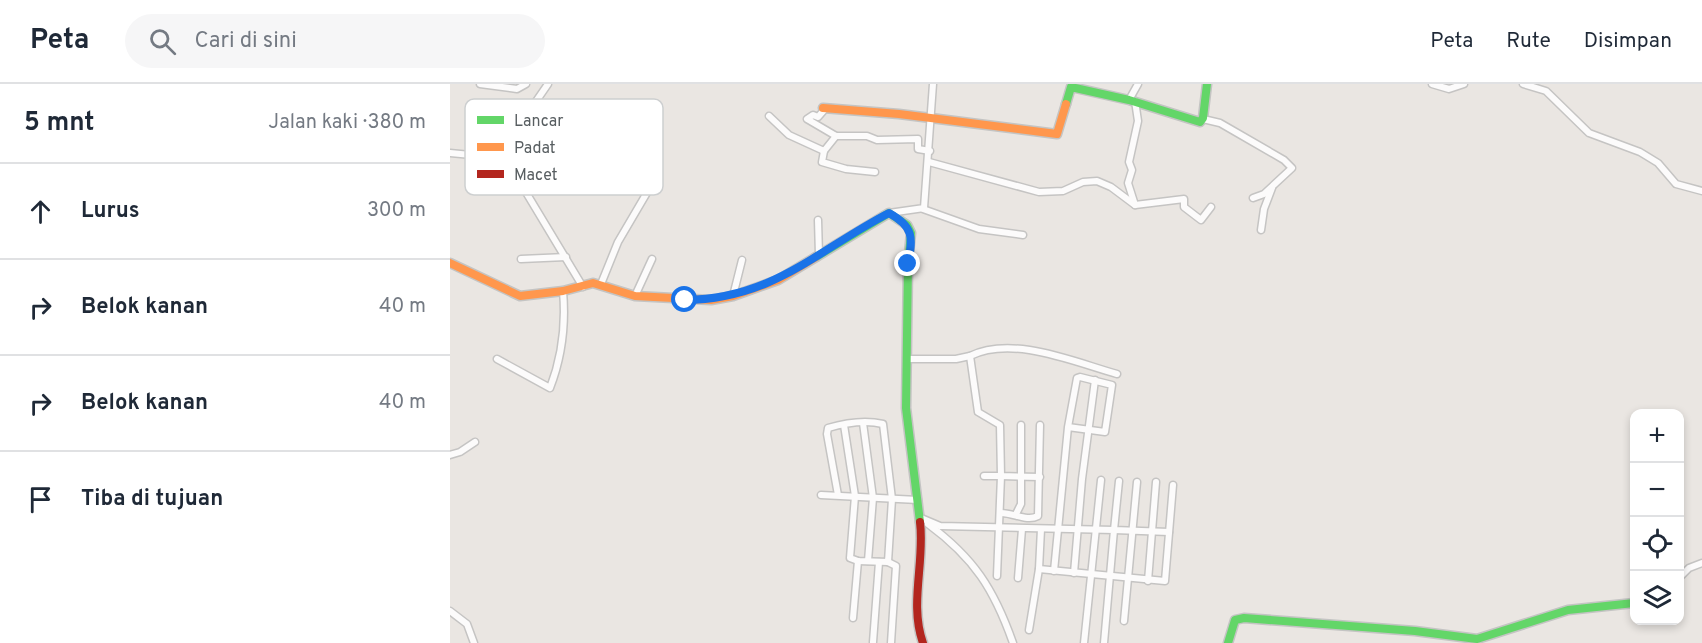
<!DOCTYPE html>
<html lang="id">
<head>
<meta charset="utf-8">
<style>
  :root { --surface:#fff; --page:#f6f6f7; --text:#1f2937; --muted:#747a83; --line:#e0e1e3 }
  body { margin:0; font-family:Overpass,sans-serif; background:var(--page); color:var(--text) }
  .controls { position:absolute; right:18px; bottom:18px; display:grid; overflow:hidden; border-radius:12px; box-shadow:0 3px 9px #0003 }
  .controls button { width:54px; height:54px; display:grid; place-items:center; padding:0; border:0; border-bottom:2px solid var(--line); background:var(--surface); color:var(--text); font:30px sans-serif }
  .stop { position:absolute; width:18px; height:18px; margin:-14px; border:4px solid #1a73e8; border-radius:50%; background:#fff }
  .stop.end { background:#1a73e8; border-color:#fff; box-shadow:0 2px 6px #0008 }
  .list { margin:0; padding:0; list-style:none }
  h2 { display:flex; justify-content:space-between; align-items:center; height:78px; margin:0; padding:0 24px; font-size:26px }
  h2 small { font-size:20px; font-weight:400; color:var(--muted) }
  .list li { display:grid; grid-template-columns:39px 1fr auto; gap:18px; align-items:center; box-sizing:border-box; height:96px; padding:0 24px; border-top:2px solid var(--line) }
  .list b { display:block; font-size:22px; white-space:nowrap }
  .list em { font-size:20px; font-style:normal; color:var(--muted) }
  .icon { flex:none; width:33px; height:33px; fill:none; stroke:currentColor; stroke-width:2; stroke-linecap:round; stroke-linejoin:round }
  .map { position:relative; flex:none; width:1252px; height:559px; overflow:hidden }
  header { display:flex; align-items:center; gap:36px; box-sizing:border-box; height:84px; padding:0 30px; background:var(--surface); border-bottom:2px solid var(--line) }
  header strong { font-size:28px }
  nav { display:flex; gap:33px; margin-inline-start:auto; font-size:21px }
  .search { width:420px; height:54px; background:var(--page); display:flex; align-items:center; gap:15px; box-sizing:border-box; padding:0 21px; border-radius:33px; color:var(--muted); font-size:22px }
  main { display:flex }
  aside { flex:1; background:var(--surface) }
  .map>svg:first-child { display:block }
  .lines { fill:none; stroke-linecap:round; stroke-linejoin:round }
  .street-casing { stroke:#c5c4c3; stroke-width:9 }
  .fast-casing { stroke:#c4c4c3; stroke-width:11 }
  .slow-casing { stroke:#c4c4c3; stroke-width:11 }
  .jam-casing { stroke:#c4c4c3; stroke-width:11 }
  .street { stroke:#fcfbfb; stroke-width:6 }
  .fast { stroke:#63d668; stroke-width:8 }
  .slow { stroke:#ff974d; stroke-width:8 }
  .jam { stroke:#b3261e; stroke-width:8 }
  .route { stroke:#1a73e8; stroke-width:8 }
  .key { fill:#fff; stroke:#cdcfd0; stroke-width:1.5 }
  .key-label { font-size:16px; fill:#585e61 }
</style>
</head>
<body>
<header>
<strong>Peta</strong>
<div class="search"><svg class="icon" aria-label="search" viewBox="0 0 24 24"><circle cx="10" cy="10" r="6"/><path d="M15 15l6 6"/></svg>Cari di sini</div>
<nav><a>Peta</a><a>Rute</a><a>Disimpan</a></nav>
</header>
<main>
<aside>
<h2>5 mnt<small>Jalan kaki · 380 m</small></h2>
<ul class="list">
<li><svg class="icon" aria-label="ahead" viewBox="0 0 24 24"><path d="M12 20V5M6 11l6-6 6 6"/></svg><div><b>Lurus</b></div><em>300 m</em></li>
<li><svg class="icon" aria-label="right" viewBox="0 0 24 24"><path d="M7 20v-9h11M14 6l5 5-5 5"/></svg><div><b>Belok kanan</b></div><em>40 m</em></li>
<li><svg class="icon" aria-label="right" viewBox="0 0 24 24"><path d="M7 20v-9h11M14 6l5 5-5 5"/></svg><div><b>Belok kanan</b></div><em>40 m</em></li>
<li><svg class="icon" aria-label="arrive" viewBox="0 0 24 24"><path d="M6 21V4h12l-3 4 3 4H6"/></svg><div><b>Tiba di tujuan</b></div></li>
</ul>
</aside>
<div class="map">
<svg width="1252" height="559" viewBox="0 0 1252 559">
  <rect width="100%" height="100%" fill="#eae6e2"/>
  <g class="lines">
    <g class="street-casing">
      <g id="street">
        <path d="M30 0 67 5 76 0"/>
        <path d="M98 0 78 29 72 53 77 110 133 203"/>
        <path d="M982 0 999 5 1014 0"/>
        <path d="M1073 0 1096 7 1139 49 1190 68 1208 79 1226 100 1252 107"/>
        <path d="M679 16 688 0"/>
        <path d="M685 17 688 37 679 78 682 86 678 99 685 121 734 115V123L751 136 761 123"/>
        <path d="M375 25 368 33 363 31 357 35 386 52H417L427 56 468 55V65L480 67"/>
        <path d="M319 32 339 51 374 67 386 52"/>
        <path d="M753 35 770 39 834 76 842 84 814 110 803 114"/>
        <path d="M374 67 372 78 396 85 425 88"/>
        <path d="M0 69 73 76"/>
        <path d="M479 78 589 108 613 107 633 98 647 97 661 103 685 121"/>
        <path d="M473 125 529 145 573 151"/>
        <path d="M439 129 474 124 483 0"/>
        <path d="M368 136 369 171"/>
        <path d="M811 146 814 125 822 104"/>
        <path d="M71 175 116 173"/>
        <path d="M151 200 168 158 205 95"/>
        <path d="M185 212 202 175"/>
        <path d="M283 212 292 176"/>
        <path d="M47 275 100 304C112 273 116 241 113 207"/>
        <path d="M458 275H506L520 272"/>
        <path d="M413 339 423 414 418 477"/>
        <path d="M0 371 10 368 25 358"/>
        <path d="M534 392H551L547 492"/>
        <path d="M590 393 551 392 550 341 528 328 520 272C563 251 624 278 667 290"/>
        <path d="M669 397 664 446 719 448"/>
        <path d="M371 411 468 416"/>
        <path d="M388 411 377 350 378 344C395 339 416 336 433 340L442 415 438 478 408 477 400 474 405 412 394 341"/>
        <path d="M551 429C564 429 577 438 588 432L590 341"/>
        <path d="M566 430 571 420V341"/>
        <path d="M471 434 490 442 664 446 654 559"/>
        <path d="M478 440C524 474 544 505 563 559"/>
        <path d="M438 478 446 482 441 559"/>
        <path d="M589 485 715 497 723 401"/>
        <path d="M604 487 618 343 627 294 630 293 662 301 655 348 618 343"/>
        <path d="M624 489 632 395 645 296"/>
        <path d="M1230 493 1239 484 1252 479"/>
        <path d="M568 494 572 445"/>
        <path d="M698 497 706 398"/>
        <path d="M0 527 17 540 24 559"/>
        <path d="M403 534 408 477"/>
        <path d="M674 537 687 398"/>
        <path d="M579 546 589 485 591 445"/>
        <path d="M423 558 429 478"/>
        <path d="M634 559 651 396"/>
      </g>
    </g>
    <g class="fast-casing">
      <g id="fast">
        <path d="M616 20 621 3 679 16 750 38 753 34 757 0"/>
        <path d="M366 173 439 129 457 141 461 149 458 180 456 324 470 438"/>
        <path d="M778 559 785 536 794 534 965 547 1027 555 1118 526 1184 519"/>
      </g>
    </g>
    <g class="slow-casing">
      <g id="slow">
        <path d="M373 24 449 30 607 50 616 20"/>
        <path d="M0 179 70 212 113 207 143 199 185 212 261 216 283 212 328 196 366 173"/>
      </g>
    </g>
    <g class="jam-casing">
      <path id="jam" d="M470 438C475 478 459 520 473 559"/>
    </g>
    <use href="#street" class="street"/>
    <use href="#fast" class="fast"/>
    <use href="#slow" class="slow"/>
    <use href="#jam" class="jam"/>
  </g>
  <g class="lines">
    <path class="route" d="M235 216C323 215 366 167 439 129 464 143 463 153 458 180"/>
  </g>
  <rect x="15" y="15" width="198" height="96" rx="9" class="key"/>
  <rect x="27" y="32" width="27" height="8" fill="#63d668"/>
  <rect x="27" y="59" width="27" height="8" fill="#ff974d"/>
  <rect x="27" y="86" width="27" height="8" fill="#b3261e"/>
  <g class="key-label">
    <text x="64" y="42">Lancar</text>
    <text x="64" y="69">Padat</text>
    <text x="64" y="96">Macet</text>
  </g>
</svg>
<div class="controls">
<button>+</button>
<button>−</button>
<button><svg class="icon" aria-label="locate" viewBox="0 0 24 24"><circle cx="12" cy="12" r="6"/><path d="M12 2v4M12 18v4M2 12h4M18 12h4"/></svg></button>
<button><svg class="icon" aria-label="layers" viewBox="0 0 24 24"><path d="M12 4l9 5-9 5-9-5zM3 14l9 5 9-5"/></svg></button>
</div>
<div class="stop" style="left:235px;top:216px"></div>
<div class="stop end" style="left:458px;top:180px"></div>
</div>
</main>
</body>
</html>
